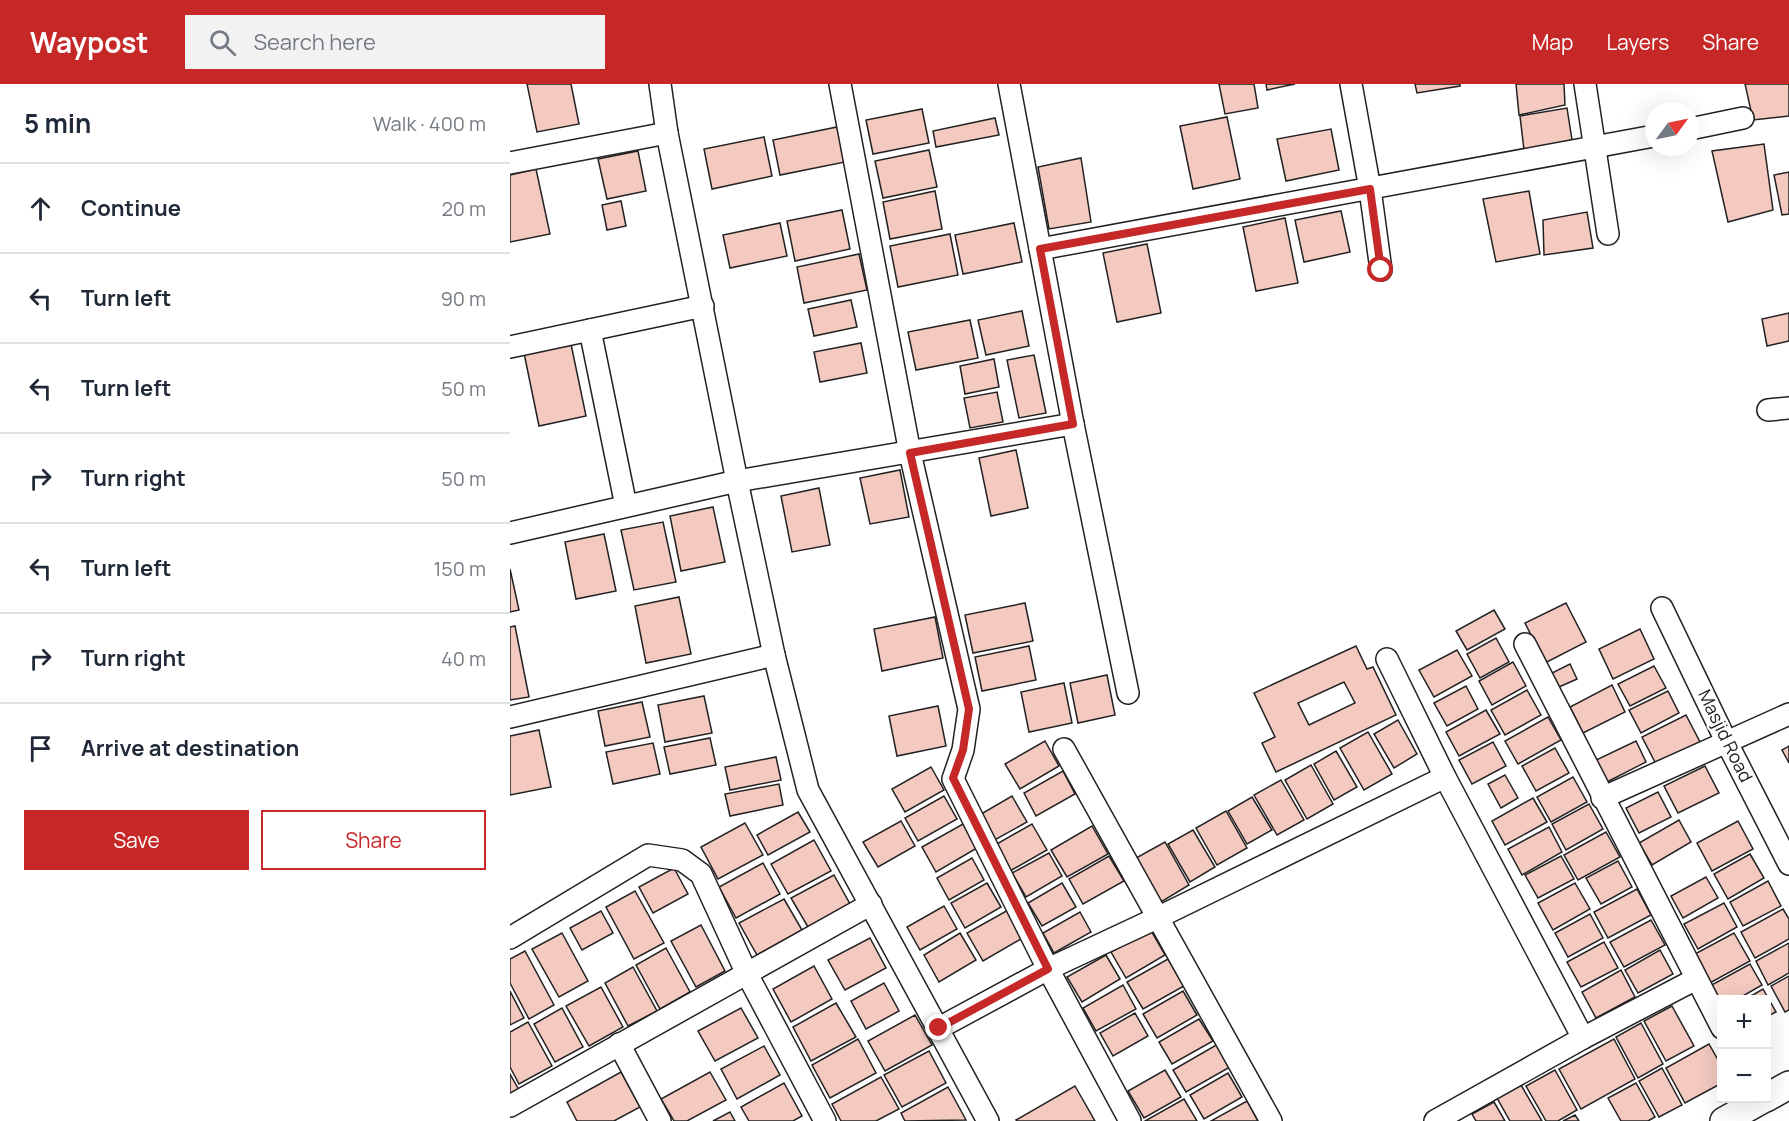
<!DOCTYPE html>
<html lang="en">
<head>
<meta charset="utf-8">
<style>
  :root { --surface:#fff; --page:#f2f2f3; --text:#1f2937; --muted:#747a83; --line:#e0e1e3; --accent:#c62828 }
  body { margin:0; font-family:Manrope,sans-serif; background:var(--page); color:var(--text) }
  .controls { position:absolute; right:18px; bottom:18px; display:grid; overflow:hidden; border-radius:0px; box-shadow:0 6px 24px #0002 }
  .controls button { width:54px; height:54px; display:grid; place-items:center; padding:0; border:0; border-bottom:2px solid var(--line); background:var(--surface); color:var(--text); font:30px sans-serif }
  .compass { position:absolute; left:1135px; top:18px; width:54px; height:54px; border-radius:50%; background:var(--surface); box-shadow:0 6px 24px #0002; rotate:57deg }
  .stop { position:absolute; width:18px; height:18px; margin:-14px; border:4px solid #c62828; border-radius:50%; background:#fff }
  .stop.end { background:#c62828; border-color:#fff; box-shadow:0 2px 6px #0008 }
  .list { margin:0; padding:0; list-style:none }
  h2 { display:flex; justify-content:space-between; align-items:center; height:78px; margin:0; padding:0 24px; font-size:26px }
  h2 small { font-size:20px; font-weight:400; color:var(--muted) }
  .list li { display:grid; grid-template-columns:39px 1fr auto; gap:18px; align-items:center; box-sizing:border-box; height:90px; padding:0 24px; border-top:2px solid var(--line) }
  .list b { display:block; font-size:22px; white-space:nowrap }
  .list em { font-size:20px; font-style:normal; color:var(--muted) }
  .actions { display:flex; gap:12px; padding:18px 24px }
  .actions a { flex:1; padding:14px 0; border:2px solid var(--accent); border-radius:0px; text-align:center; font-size:21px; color:var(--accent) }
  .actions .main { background:var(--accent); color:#fff }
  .icon { flex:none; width:33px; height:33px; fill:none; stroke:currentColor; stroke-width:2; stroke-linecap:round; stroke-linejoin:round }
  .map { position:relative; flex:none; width:1279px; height:1037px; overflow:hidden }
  header { display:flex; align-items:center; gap:36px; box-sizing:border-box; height:84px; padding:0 30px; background:var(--accent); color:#fff }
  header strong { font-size:28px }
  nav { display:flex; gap:33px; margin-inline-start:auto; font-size:21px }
  .search { width:420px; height:54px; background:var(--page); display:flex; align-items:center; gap:15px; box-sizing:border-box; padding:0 21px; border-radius:0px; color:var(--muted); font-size:22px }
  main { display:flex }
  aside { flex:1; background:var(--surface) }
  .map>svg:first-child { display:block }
  .building { fill:#f3c9c0; stroke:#222; stroke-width:1.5; fill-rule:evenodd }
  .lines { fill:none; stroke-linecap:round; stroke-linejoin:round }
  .minor-casing { stroke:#222; stroke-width:24 }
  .tertiary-casing { stroke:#222; stroke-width:30 }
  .minor { stroke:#fff; stroke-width:21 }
  .tertiary { stroke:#fff; stroke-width:27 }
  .route { stroke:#c62828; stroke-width:8 }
  .labels { text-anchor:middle; stroke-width:4.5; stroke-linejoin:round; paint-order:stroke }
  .street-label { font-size:18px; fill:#222; stroke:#fff }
</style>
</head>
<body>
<header>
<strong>Waypost</strong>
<div class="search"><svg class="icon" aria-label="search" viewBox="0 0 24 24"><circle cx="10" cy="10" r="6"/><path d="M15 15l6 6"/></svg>Search here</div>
<nav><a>Map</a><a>Layers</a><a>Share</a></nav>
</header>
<main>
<aside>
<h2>5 min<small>Walk · 400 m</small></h2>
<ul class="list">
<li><svg class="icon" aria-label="ahead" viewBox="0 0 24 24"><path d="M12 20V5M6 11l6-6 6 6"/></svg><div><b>Continue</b></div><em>20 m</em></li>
<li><svg class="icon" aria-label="left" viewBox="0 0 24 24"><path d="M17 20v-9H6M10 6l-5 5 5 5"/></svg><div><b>Turn left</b></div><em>90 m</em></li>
<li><svg class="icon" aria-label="left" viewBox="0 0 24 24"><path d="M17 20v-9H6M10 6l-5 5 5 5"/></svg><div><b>Turn left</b></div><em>50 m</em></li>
<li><svg class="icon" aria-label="right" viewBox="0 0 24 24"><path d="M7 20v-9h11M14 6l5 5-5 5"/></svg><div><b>Turn right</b></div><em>50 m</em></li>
<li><svg class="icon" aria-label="left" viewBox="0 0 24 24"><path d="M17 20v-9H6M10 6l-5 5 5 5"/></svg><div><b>Turn left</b></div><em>150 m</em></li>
<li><svg class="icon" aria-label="right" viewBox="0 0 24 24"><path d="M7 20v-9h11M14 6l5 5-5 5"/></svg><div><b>Turn right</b></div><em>40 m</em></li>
<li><svg class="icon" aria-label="arrive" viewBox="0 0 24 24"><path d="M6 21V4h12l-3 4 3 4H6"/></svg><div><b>Arrive at destination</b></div></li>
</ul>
<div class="actions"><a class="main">Save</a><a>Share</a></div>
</aside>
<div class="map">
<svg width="1279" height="1037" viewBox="0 0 1279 1037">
  <rect width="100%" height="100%" fill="#fff"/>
  <g class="building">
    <path d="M17 0H61L69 40 27 48Z"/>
    <path d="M709 0H744L748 24 715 30Z"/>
    <path d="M756 0H785L757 6Z"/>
    <path d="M905 0H950V2L907 9Z"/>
    <path d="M1006 0H1054L1055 21 1009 31Z"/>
    <path d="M1235 0H1279V32L1243 36Z"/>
    <path d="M1057 24 1062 56 1014 66 1010 32Z"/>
    <path d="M412 25 419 59 363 70 356 36Z"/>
    <path d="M717 33 730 95 683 105 670 42Z"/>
    <path d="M485 34 489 51 426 63 423 47Z"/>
    <path d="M327 43 335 78 270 91 263 56Z"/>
    <path d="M821 45 829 86 776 97 767 55Z"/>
    <path d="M254 53 262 92 202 105 194 65Z"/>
    <path d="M1254 60 1263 126 1218 138 1202 67Z"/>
    <path d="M419 66 427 103 373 114 365 77Z"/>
    <path d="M128 67 136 107 97 115 88 75Z"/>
    <path d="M571 74 581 138 539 145 528 83Z"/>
    <path d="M26 85 40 150 0 158V91Z"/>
    <path d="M1279 88V130L1272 131 1264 91Z"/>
    <path d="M425 107 432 145 380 155 373 118Z"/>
    <path d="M1019 107 1030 170 986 178 973 115Z"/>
    <path d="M111 117 116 142 97 146 92 121Z"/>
    <path d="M332 126 340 165 285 177 277 137Z"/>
    <path d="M831 127 840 168 794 178 785 136Z"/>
    <path d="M1077 128 1083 164 1034 171 1033 136Z"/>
    <path d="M775 134 788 199 746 207 733 143Z"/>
    <path d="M270 139 277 172 220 184 213 151Z"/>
    <path d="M504 139 512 178 453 190 445 151Z"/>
    <path d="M440 150 448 191 388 203 380 162Z"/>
    <path d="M637 160 651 229 607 238 593 169Z"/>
    <path d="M349 170 357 206 294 219 287 183Z"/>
    <path d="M341 216 347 243 304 252 298 225Z"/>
    <path d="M512 227 519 262 476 271 468 236Z"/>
    <path d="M1279 229V257L1257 262 1252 235Z"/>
    <path d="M460 236 468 274 406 286 398 248Z"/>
    <path d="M351 259 357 289 310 298 304 268Z"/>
    <path d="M61 260 76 332 29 342 14 269Z"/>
    <path d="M524 271 536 329 509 334 497 276Z"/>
    <path d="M484 275 489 303 455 310 450 282Z"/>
    <path d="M487 308 493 338 460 344 454 314Z"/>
    <path d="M506 366 518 424 481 432 469 374Z"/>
    <path d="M390 386 399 433 360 440 350 394Z"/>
    <path d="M309 404 320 461 282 468 271 412Z"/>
    <path d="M203 423 215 478 171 487 160 432Z"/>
    <path d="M153 438 166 498 124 506 111 446Z"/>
    <path d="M94 450 106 507 66 515 55 458Z"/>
    <path d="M0 485 9 526 0 528Z"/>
    <path d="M169 513 181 570 136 579 125 522Z"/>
    <path d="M515 519 523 557 463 569 455 531Z"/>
    <path d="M1056 519 1076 558 1035 579 1015 539Z"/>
    <path d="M984 526 995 545 957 566 946 547Z"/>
    <path d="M425 533 433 574 372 587 364 545Z"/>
    <path d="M5 542 19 613 0 616V543Z"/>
    <path d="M1130 545 1144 575 1103 595 1089 565Z"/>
    <path d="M986 554 999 578 970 594 957 570Z"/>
    <path d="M519 562 526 596 472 607 465 573Z"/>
    <path d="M846 562 857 585 863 583 886 631 766 688 752 659 765 653 744 609ZM834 598 845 619 799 641 788 619Z"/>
    <path d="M947 566 962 592 924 613 909 586Z"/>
    <path d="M1003 578 1016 602 982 621 969 597Z"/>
    <path d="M1060 580 1067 595 1049 603 1042 589Z"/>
    <path d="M1144 582 1156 604 1120 622 1108 600Z"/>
    <path d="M597 591 605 631 568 639 560 599Z"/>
    <path d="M554 599 562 639 519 648 511 608Z"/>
    <path d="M1102 601 1115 628 1073 649 1060 623Z"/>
    <path d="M956 602 968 625 937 642 924 619Z"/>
    <path d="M1017 606 1031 631 995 651 981 626Z"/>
    <path d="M1158 607 1169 629 1131 649 1119 626Z"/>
    <path d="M194 612 202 649 155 658 148 621Z"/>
    <path d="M132 618 140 653 95 662 88 627Z"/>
    <path d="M428 622 436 662 387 672 379 632Z"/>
    <path d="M976 626 990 650 949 672 936 648Z"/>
    <path d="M1176 631 1190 658 1146 680 1132 653Z"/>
    <path d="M1038 633 1051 656 1008 680 995 657Z"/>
    <path d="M888 636 907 670 884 684 864 650Z"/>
    <path d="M29 646 41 703 0 711V652Z"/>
    <path d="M858 648 882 690 854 706 830 664Z"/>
    <path d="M200 654 206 681 160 690 154 663Z"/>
    <path d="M535 657 549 682 510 705 495 680Z"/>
    <path d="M1126 657 1136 678 1095 699 1084 677Z"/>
    <path d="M983 658 996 682 962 700 949 676Z"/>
    <path d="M143 659 150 690 103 700 96 668Z"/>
    <path d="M1279 662V679L1272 666Z"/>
    <path d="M1045 664 1059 689 1026 707 1012 682Z"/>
    <path d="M826 667 847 703 824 716 804 680Z"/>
    <path d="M266 673 271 696 220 706 215 683Z"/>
    <path d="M801 681 823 720 797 735 775 696Z"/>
    <path d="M1195 682 1209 709 1168 729 1154 702Z"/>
    <path d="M421 683 434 706 395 728 382 705Z"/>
    <path d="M553 687 565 710 526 732 514 709Z"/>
    <path d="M995 691 1008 714 991 724 978 700Z"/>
    <path d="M1063 693 1077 718 1041 738 1027 713Z"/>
    <path d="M771 696 794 736 767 751 744 711Z"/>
    <path d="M269 700 273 721 220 732 215 710Z"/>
    <path d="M1148 708 1161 733 1129 749 1116 724Z"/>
    <path d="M434 712 447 735 408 757 395 734Z"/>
    <path d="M502 712 517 738 481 758 466 733Z"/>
    <path d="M742 713 762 746 737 760 718 727Z"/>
    <path d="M1023 714 1037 738 995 761 982 737Z"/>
    <path d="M1079 720 1093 745 1056 766 1042 740Z"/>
    <path d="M716 727 737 764 707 781 686 744Z"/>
    <path d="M288 728 300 748 258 771 247 751Z"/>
    <path d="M1169 736 1181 758 1142 781 1129 759Z"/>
    <path d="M391 737 405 762 368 783 353 758Z"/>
    <path d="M1228 737 1243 765 1202 787 1187 759Z"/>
    <path d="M235 739 253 771 208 795 191 763Z"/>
    <path d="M453 740 467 764 426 788 412 763Z"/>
    <path d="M522 740 537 766 500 787 485 761Z"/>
    <path d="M582 742 598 770 557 793 541 766Z"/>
    <path d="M1039 743 1052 768 1012 791 998 765Z"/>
    <path d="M683 746 705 783 680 798 658 760Z"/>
    <path d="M1096 748 1110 773 1068 796 1054 771Z"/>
    <path d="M304 756 321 787 278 810 261 780Z"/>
    <path d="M655 758 679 801 651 818 626 774Z"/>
    <path d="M539 769 552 792 516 813 502 789Z"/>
    <path d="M1240 770 1254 794 1218 815 1204 790Z"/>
    <path d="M599 772 614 797 573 820 559 795Z"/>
    <path d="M1051 772 1064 795 1028 814 1015 791Z"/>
    <path d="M462 774 474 796 439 816 427 794Z"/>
    <path d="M1108 777 1122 803 1091 820 1076 794Z"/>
    <path d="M253 779 270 810 226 834 209 803Z"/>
    <path d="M164 784 178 810 143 829 129 803Z"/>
    <path d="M324 791 340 820 298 843 281 814Z"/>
    <path d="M1196 793 1208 814 1173 834 1161 812Z"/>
    <path d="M1258 797 1271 822 1233 842 1220 818Z"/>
    <path d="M477 799 491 823 455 844 441 819Z"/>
    <path d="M552 799 566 823 532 842 518 819Z"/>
    <path d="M1065 799 1080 825 1043 846 1028 819Z"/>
    <path d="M1127 805 1141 831 1098 854 1084 828Z"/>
    <path d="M125 807 154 859 124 875 96 823Z"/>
    <path d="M274 815 292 846 247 871 229 839Z"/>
    <path d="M1214 819 1227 843 1188 865 1174 840Z"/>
    <path d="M434 822 447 845 410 866 397 843Z"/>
    <path d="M500 825 516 852 473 877 457 849Z"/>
    <path d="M1273 825 1279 835V855L1245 874 1231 848Z"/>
    <path d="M91 827 103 849 72 866 60 844Z"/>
    <path d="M570 828 581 848 544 869 533 849Z"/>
    <path d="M1080 830 1093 854 1058 873 1045 849Z"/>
    <path d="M1141 836 1155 861 1114 883 1100 858Z"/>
    <path d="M191 841 215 887 186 903 161 857Z"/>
    <path d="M640 845 655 871 616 894 601 868Z"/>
    <path d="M52 849 78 897 49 913 22 865Z"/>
    <path d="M450 849 466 876 429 898 414 871Z"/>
    <path d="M1224 849 1240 877 1198 900 1183 871Z"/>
    <path d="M360 854 376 884 335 906 318 876Z"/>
    <path d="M1094 858 1108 884 1071 903 1057 878Z"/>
    <path d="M1279 859V889L1258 901 1246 877Z"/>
    <path d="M156 864 180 908 150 925 126 881Z"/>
    <path d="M1150 866 1163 890 1128 909 1115 886Z"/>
    <path d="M15 867 44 921 19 935 0 899V875Z"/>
    <path d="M596 871 610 895 572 918 557 893Z"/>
    <path d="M658 875 674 902 633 925 617 898Z"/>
    <path d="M1240 880 1252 901 1226 916H1212V923L1198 903Z"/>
    <path d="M304 882 322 915 281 938 263 905Z"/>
    <path d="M123 883 147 927 118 942 95 899Z"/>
    <path d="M1111 886 1125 913 1086 934 1072 908Z"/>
    <path d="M1279 892V926L1275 928 1261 902Z"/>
    <path d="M374 899 389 927 356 945 341 917Z"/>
    <path d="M613 901 626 925 586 947 573 924Z"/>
    <path d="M91 903 113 943 79 962 56 922Z"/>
    <path d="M1253 905 1266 928 1256 933V916H1234Z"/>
    <path d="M0 907 14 934 0 941Z"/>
    <path d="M673 907 687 931 647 954 633 930Z"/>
    <path d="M326 919 346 953 301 977 283 943Z"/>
    <path d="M1162 922 1184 962 1156 977 1134 937Z"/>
    <path d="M52 924 73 963 45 978 24 940Z"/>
    <path d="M231 924 248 954 205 977 188 947Z"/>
    <path d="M625 929 638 952 603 972 590 949Z"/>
    <path d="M405 931 422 961 375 987 358 957Z"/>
    <path d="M689 935 703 957 662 980 649 958Z"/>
    <path d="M18 938 42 982 9 1000 0 983V948Z"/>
    <path d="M1131 939 1153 980 1128 994 1106 953Z"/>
    <path d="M348 955 366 989 320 1014 302 981Z"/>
    <path d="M1104 955 1125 995 1071 1025 1049 985Z"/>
    <path d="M708 960 720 983 676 1008 663 986Z"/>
    <path d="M1199 960 1212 983V999L1175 1019 1156 984Z"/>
    <path d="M254 962 270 991 227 1015 211 985Z"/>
    <path d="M419 967 436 999 392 1023 374 991Z"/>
    <path d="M1152 984 1172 1021 1149 1033 1129 997Z"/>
    <path d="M655 986 671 1013 634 1034 618 1007Z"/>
    <path d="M1045 986 1067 1026 1048 1037H1036L1016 1002Z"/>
    <path d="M111 988 130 1023 104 1037H67L57 1018Z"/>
    <path d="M200 988 216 1016 177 1037H164L151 1015Z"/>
    <path d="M718 989 732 1013 694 1035 680 1011Z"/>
    <path d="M0 990 9 1006 0 1011Z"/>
    <path d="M371 993 389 1025 366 1037H331L322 1020Z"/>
    <path d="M274 999 292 1032 283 1037H239L231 1023Z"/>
    <path d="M1126 999 1145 1033 1138 1037H1111L1098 1014Z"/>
    <path d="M1011 1001 1032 1037H1000L987 1014Z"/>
    <path d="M565 1002 585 1037H507L506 1036Z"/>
    <path d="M438 1003 456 1036 395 1037 391 1029Z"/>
    <path d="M674 1015 687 1037H635Z"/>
    <path d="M737 1017 748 1037H701Z"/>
    <path d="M984 1018 995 1037H966L962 1030Z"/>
    <path d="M220 1028 225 1037H203Z"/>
    <path d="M1065 1031 1069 1037H1053Z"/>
  </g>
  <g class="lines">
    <g class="minor-casing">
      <g id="minor">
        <path d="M150 0 157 49 227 397 264 571 298 706 478 1037"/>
        <path d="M330 0 400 369 459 625 453 666 443 695 538 885 620 1037"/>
        <path d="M499 0 563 340 618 609"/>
        <path d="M841 0 860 105 871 186"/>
        <path d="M1075 0 1098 150"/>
        <path d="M1180 45 1233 34"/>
        <path d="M0 79 157 49"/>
        <path d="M530 165 1144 52"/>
        <path d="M80 246 116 422"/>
        <path d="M0 263 193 222"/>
        <path d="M1258 326 1279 324"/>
        <path d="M0 449 227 397 563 340"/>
        <path d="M1152 524 1216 657 1279 780"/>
        <path d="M1015 560 1212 944"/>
        <path d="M877 575 935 693 1073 954 1186 895"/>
        <path d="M0 633 264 571"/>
        <path d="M554 665 761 1037"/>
        <path d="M1092 714 1279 630"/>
        <path d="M0 854 138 771 172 776 191 790 237 890 315 1037"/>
        <path d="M429 944 538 885 647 834 935 693"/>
        <path d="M109 960 150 1037"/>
        <path d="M0 1022 361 820"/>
        <path d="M925 1037 1073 954"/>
      </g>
    </g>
    <g class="tertiary-casing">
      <g id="tertiary">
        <path d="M1256 1014 1279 1001"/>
        <path d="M1214 1037 1255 1014"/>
      </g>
    </g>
    <use href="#minor" class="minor"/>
    <use href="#tertiary" class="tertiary"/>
  </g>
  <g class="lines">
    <path class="route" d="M429 944 538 885 443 694 453 666 459 625 400 369 563 340 530 165 860 105 871 186"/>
  </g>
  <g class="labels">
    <g class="street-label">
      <text transform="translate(1215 652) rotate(64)" y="6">Masjid Road</text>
    </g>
  </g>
</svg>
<div class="controls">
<button>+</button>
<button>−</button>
</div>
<svg class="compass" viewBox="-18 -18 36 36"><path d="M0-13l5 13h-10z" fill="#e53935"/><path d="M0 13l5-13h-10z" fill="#747a83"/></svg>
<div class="stop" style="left:871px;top:186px"></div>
<div class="stop end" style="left:429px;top:944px"></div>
</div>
</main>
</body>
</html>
